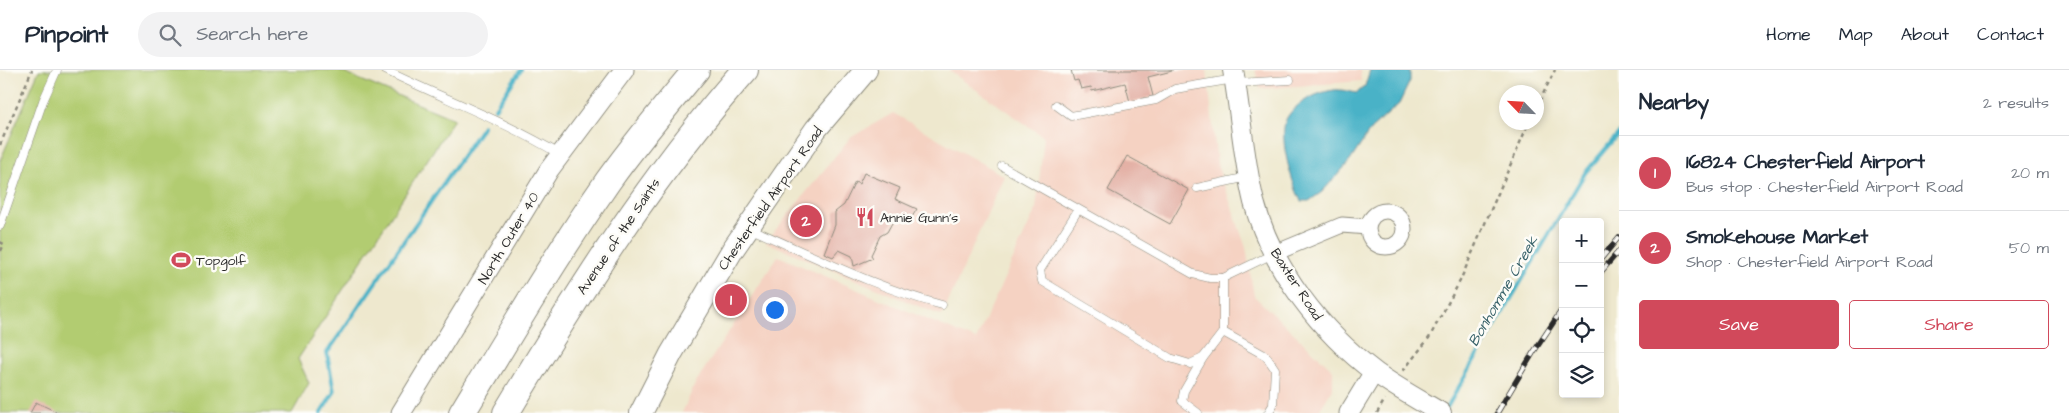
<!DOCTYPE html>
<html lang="en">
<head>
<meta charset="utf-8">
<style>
  :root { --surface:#fff; --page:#f2f2f3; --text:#1f2937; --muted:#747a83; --line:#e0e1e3; --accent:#d1495b }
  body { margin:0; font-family:"Architects Daughter",sans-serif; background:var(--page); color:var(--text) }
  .controls { position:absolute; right:15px; bottom:15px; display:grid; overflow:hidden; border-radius:5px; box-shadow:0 2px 8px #0003 }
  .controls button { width:45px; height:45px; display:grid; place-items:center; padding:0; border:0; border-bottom:1px solid var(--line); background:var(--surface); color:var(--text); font:25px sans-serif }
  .compass { position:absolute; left:1499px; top:15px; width:45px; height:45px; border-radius:50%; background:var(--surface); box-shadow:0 2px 8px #0003; rotate:295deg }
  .you { position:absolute; left:774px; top:239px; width:18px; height:18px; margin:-12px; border:4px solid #fff; border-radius:50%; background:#1a73e8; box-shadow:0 0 0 8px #1a73e833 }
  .badge { display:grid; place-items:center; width:32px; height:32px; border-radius:50%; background:var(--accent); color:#fff; font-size:16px; font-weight:700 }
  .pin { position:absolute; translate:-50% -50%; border:2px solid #fff; box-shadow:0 1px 5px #0006 }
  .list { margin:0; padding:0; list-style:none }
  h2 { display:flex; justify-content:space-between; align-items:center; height:65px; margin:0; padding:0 20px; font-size:21px }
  h2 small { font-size:16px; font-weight:400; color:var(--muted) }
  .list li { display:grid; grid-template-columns:32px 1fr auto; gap:15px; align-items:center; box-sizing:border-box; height:75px; padding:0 20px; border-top:1px solid var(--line) }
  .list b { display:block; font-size:19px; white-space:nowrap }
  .list p { margin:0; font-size:16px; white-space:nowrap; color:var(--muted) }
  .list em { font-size:16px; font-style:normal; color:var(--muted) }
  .actions { display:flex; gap:10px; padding:15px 20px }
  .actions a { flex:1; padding:11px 0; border:1px solid var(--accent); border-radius:5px; text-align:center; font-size:18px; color:var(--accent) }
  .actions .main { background:var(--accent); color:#fff }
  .icon { flex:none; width:28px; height:28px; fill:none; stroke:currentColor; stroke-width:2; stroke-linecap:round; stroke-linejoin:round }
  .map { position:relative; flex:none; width:1619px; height:343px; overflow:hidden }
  header { display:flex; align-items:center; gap:30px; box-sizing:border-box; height:70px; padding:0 25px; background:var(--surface); border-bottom:1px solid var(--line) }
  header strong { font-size:24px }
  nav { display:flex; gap:28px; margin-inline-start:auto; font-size:18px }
  .search { width:350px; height:45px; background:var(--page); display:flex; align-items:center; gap:12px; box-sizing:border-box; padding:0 18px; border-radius:28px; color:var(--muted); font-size:19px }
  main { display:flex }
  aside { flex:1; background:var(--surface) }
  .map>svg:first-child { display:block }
  .built { fill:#f5d2c2 }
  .green { fill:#b2cc71; stroke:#6e7c4e }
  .water { fill:#49b2c7; stroke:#3a6e79 }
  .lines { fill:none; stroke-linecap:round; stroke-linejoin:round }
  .stream { stroke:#49b2c7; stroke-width:4 }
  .building { fill:#e2aca0 }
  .service-casing { stroke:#8c8a7c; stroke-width:9 }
  .minor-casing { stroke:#8c8a7c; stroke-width:17 }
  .tertiary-casing { stroke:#8c8a7c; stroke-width:21 }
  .secondary-casing { stroke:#8c8a7c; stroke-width:22 }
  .primary-casing { stroke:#8c8a7c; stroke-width:24 }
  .motorway-casing { stroke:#8c8a7c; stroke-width:28 }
  .path { stroke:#8c8a7c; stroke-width:2.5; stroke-dasharray:4 4; stroke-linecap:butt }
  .service { stroke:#fff; stroke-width:8 }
  .minor { stroke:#fff; stroke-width:15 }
  .tertiary { stroke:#fff; stroke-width:19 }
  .secondary { stroke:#fff; stroke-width:20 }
  .primary { stroke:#fff; stroke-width:22 }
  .motorway { stroke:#fff; stroke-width:26 }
  .rail-casing { stroke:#2b2b2b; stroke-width:5.5 }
  .rail { stroke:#fdfcf7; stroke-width:4; stroke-dasharray:11; stroke-linecap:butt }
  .labels { text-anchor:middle; stroke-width:5; stroke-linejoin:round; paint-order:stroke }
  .street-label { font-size:14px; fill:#2b2b2b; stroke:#fdfcf7 }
  .poi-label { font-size:14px; fill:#2b2b2b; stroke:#fdfcf7; text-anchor:start }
  .water-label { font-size:15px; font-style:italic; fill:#376169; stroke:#fdfcf7 }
</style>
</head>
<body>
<header>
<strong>Pinpoint</strong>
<div class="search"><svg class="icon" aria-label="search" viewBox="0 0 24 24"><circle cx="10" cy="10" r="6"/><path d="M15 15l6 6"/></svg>Search here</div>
<nav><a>Home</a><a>Map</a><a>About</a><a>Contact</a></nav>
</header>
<main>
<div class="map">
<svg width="1619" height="343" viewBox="0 0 1619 343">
  <rect width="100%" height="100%" fill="#fdfcf7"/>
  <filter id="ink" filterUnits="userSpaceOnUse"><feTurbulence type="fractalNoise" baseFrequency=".02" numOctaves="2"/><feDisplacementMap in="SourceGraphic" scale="10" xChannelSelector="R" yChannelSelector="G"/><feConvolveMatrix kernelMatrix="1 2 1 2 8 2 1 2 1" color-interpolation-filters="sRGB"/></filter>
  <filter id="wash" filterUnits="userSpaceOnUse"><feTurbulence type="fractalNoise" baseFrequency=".0096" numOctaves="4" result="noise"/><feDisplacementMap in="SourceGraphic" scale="20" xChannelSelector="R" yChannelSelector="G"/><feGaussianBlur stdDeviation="1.12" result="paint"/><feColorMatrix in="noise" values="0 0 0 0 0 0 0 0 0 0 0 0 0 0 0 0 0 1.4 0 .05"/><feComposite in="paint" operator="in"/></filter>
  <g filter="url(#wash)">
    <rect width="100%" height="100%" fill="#eee8ce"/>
    <g class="built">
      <path d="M948 0H1207L1217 94 1246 178 1254 226 1333 300V318L1318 343H682L696 312 778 186 976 270 1036 139 1044 67Z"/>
      <path d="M1255 0H1360L1361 11 1260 19Z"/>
      <path d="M893 43 1004 106 942 246 766 172 850 68Z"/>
    </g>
    <path class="green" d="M39 0H337L454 49 298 289 309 313 292 343H0V91Z"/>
    <path class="water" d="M1370 0H1410V11L1399 34 1371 59 1350 91 1322 122 1309 131H1301C1292 114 1276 62 1288 46 1297 32 1318 22 1334 20 1341 19 1350 22 1357 23L1365 16Z"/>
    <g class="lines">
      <g class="stream">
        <path d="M495 38 521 0"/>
        <path d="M1446 339 1585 103 1619 63"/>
        <path d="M321 343 334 322 327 283 483 56"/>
      </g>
    </g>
    <g id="blocks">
      <g class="building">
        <path d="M1071 0H1172V1L1148 7 1153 26 1130 32 1125 13 1092 21 1091 17 1081 19 1078 10 1074 11Z"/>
        <path d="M1127 86 1189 120 1170 154 1108 120Z"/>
        <path d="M864 103 900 118 895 129 917 139 910 150 897 144 887 162 880 166 871 185 873 188 854 196 852 186 839 180 833 187 824 183 835 155V142L844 135 855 112 859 114Z"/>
        <path d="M36 332 42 335 59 343H30Z"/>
      </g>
    </g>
  </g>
  <g filter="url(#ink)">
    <use href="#blocks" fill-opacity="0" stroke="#8c8a7c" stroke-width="1"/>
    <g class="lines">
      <g class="service-casing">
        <g id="service">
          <path d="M385 0C444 29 505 51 561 85"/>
          <path d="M1237 13 1290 10"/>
          <path d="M1056 35 1071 46 1156 30 1175 19 1234 9"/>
          <path d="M1002 96 1193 204 1210 208H1223L1273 184"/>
          <path d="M1197 118 1248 107"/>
          <path d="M1078 140 1040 200 1042 211 1170 288 1190 294 1203 288 1223 262V208"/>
          <path d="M0 156 43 31 57 0"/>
          <path d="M749 158C812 185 876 218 942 235"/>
          <path d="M1223 262 1266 286 1275 299 1273 335 1268 343"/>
          <path d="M1198 343 1182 331 1184 321 1203 288"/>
        </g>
      </g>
      <g class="minor-casing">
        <g id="minor">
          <circle cx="1386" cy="159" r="18"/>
          <path d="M1275 183 1342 155 1368 157"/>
        </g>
      </g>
      <g class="tertiary-casing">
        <g id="tertiary">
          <path d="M401 343 549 100 624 0"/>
          <path d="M1349 343 1374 302"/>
        </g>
      </g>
      <g class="secondary-casing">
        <path id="secondary" d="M1233 0C1241 44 1243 88 1254 132 1272 199 1321 262 1376 303 1397 318 1419 330 1441 343"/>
      </g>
      <g class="primary-casing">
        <path id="primary" d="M641 343 671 284 733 179 816 59 866 0"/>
      </g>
      <g class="motorway-casing">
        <g id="motorway">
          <path d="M462 343C509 265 556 186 608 111 636 72 666 36 696 0"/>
          <path d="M506 343C578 223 652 105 745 0"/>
        </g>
      </g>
      <g class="path">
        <path d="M1536 38 1555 0"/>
        <path d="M0 75 32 0"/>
        <path d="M0 172 4 174 0 183"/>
        <path d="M1403 301 1429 268 1460 211 1529 52"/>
        <path d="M1377 343 1385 329"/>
      </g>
      <use href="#service" class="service"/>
      <use href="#minor" class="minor"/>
      <use href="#tertiary" class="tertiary"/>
      <use href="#secondary" class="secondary"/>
      <use href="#primary" class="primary"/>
      <use href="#motorway" class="motorway"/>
      <g class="rail-casing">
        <g id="rail">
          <path d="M1600 190 1619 167"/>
          <path d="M1600 203 1619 181"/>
          <path d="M1497 343 1533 283 1563 238"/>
        </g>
      </g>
      <use href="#rail" class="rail"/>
    </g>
  </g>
  <defs>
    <g id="restaurant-bare" transform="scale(1.5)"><path d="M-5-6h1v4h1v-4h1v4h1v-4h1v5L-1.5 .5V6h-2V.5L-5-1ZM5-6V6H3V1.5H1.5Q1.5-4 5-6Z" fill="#d1495b" stroke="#fdfcf7" stroke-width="2.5" paint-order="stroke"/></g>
    <g id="stadium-bare" transform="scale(1.5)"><path d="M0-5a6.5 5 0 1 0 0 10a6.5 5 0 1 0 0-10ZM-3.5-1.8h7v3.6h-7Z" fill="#d1495b" stroke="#fdfcf7" stroke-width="2.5" paint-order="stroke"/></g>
  </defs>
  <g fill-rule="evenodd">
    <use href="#restaurant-bare" x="865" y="147"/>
    <use href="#stadium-bare" x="181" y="190"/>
  </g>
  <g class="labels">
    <g class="street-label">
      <text transform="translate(770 128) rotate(-55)" y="5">Chesterfield Airport Road</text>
      <text transform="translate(618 166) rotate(-56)" y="5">Avenue of the Saints</text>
      <text transform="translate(508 168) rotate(-59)" y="5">North Outer 40</text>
      <text transform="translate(1297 214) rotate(57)" y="5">Baxter Road</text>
    </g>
    <g class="poi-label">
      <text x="880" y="152">Annie Gunn's</text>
      <text x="196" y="195">Topgolf</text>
    </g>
    <g class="water-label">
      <text transform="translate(1503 221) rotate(-60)" y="5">Bonhomme Creek</text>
    </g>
  </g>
</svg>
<div class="controls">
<button>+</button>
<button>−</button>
<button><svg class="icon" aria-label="locate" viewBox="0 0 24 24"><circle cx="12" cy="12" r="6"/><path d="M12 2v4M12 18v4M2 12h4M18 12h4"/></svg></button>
<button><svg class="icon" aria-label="layers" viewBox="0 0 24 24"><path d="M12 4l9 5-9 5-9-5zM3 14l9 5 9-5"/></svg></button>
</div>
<svg class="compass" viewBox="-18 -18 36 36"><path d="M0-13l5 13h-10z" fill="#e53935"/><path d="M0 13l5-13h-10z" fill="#747a83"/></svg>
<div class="you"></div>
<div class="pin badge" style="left:731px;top:230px">1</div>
<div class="pin badge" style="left:806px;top:151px">2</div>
</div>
<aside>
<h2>Nearby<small>2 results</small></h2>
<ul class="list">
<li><span class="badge">1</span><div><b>16824 Chesterfield Airport</b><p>Bus stop · Chesterfield Airport Road</p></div><em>20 m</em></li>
<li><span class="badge">2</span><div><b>Smokehouse Market</b><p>Shop · Chesterfield Airport Road</p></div><em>50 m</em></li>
</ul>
<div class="actions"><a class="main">Save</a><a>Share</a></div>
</aside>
</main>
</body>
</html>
